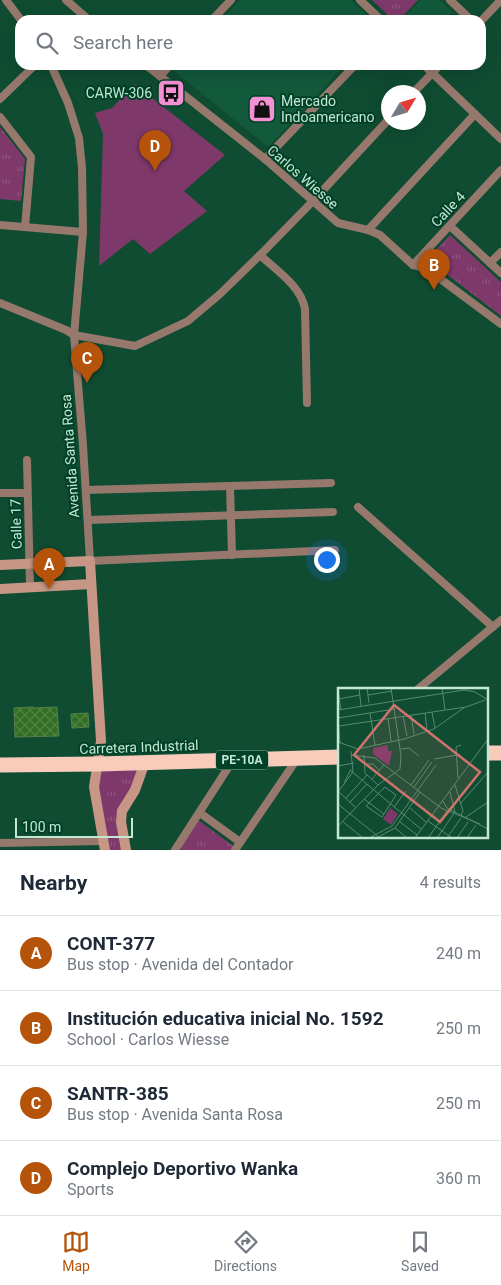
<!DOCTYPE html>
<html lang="en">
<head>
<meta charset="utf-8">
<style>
  :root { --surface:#fff; --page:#f6f6f7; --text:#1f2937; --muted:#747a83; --line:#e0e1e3; --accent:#b45309 }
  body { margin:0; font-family:Roboto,sans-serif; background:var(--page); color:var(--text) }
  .compass { position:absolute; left:381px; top:85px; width:45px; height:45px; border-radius:50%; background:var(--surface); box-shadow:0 5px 20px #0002; rotate:52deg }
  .scale { position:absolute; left:15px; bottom:12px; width:118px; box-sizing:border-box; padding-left:5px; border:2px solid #c2e7d2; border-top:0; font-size:14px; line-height:18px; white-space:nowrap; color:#c2e7d2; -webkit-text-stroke:4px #004128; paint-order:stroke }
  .you { position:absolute; left:326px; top:559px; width:18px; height:18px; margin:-12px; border:4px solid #fff; border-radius:50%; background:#1a73e8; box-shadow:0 0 0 8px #1a73e833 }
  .badge { display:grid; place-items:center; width:32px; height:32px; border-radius:50%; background:var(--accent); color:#fff; font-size:16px; font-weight:700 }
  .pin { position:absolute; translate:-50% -41px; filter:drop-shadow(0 1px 2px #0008) }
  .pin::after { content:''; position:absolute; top:26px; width:18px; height:15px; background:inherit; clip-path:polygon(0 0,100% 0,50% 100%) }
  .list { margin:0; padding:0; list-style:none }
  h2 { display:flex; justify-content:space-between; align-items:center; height:65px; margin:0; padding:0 20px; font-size:21px }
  h2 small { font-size:16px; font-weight:400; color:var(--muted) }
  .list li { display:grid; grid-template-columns:32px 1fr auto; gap:15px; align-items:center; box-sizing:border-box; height:75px; padding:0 20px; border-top:1px solid var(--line) }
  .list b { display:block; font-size:19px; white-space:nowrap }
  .list p { margin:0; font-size:16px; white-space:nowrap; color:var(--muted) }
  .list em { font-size:16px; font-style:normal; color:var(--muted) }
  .icon { flex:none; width:28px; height:28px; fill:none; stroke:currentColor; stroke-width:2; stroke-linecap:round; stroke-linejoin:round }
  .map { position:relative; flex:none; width:501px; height:850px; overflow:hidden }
  .search { position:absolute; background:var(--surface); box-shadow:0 5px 20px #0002; left:15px; right:15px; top:15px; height:55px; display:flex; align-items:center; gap:12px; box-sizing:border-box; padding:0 18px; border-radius:15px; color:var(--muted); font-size:19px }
  .sheet { height:365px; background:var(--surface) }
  nav { display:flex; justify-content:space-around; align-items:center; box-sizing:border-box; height:70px; border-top:1px solid var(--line); background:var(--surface); font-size:14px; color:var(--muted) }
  nav a { display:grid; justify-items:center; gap:2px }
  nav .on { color:var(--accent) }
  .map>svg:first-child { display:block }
  .built { fill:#13593c }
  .park { fill:url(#park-tufts) }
  .pitch { fill:#7e386a }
  .building { fill:url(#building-cross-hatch); stroke:#54804a }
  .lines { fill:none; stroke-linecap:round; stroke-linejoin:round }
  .street { stroke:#97786d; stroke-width:8 }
  .secondary { stroke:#c79685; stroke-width:10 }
  .highway { stroke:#f8cbbb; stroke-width:15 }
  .labels { text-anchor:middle; stroke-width:4; stroke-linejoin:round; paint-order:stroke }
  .shield { fill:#004128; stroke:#88b59f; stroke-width:1 }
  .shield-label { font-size:12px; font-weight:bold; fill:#c2e7d2 }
  .poi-label { font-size:14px; fill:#c2e7d2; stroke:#004128; text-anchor:end }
  .street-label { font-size:14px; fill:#c2e7d2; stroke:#004128 }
  .inset-road { fill:none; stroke:#578a72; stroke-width:1 }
  .view { fill:#ce746c; fill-opacity:0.15; stroke:#ce746c; stroke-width:2.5 }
  .inset-edge { fill:none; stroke:#c2e7d2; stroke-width:2.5 }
</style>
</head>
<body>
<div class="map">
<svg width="501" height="850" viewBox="0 0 501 850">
  <defs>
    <pattern id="park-tufts" width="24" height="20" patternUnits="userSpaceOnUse" patternTransform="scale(1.25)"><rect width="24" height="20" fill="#7e386a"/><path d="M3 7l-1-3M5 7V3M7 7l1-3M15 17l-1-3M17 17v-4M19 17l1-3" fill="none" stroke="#8f557e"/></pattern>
    <pattern id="building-cross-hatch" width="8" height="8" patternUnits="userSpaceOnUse" patternTransform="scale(1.25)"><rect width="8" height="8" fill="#326e24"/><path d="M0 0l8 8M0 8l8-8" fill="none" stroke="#4e8343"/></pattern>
  </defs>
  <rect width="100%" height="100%" fill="#0f4c32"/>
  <g class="built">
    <path d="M240 0H351L372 20H221Z"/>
    <path d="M420 0H440L452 12 445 20H402Z"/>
    <path d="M179 65H345L268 147 174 71Z"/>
  </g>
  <g class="park">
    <path d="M372 0H418L399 20H393Z"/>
    <path d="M0 127 25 159 21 201 0 199Z"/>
    <path d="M450 235 501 282V316L427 259Z"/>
    <path d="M145 762 122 811 126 850H105L94 787 98 764Z"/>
    <path d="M198 820 236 848 234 850H182L178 847Z"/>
  </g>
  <path class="pitch" d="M134 84 225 155 184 191 207 211 150 254 133 239 99 266 103 134 95 113 112 108Z"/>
  <g class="building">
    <path d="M33 707V708L57 707 59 736 15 737 14 708Z"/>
    <path d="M88 713 89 727 72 728 71 714Z"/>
  </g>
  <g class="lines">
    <g class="street">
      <path d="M6 0 21 20"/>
      <path d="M66 0 89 20"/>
      <path d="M360 0 381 20"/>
      <path d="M450 0 471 20"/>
      <path d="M212 20 231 0"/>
      <path d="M481 21 501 0"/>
      <path d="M51 65 68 103 79 138 82 168 83 232 74 335 83 445 90 561 335 550"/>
      <path d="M146 65 265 159 338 223 368 230 380 235 413 265 427 269 501 324"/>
      <path d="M424 65 501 139"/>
      <path d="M160 76 170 65"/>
      <path d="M414 92 440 65"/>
      <path d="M0 99 35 65"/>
      <path d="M0 117 31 157 25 227"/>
      <path d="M265 159 355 65"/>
      <path d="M0 225 83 232"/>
      <path d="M450 226 501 273"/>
      <path d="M368 230 475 114"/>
      <path d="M260 255C276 270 301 286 305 309L307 403"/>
      <path d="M490 263 501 252"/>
      <path d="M413 265 501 170"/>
      <path d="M0 303 66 330 74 335 135 346 188 321 220 294 260 255 313 201 388 120"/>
      <path d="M27 460 30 586"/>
      <path d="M230 486 232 555"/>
      <path d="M86 490 331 483"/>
      <path d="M0 493H27"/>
      <path d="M358 507 493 627"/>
      <path d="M88 520 333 512"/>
      <path d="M418 689 501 620"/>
      <path d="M200 813 240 842"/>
      <path d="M0 843 103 841"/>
      <path d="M175 850 233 760"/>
      <path d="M235 850 297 759"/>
    </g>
    <g class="secondary">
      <path d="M0 565 90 561 101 741 94 787 105 850"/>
      <path d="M0 589 91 584"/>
      <path d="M126 850 121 822 122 811 135 790 145 762"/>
    </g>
    <g class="highway">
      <path d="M487 753H501"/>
      <path d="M0 765 98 764 340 757"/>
    </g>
  </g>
  <defs>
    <g id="bus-square" transform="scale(1.4375)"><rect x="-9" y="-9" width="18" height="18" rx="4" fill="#f491d4" stroke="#004128"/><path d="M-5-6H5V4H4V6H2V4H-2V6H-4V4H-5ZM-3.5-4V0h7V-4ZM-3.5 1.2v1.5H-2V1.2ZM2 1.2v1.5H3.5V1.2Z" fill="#111"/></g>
    <g id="shop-square" transform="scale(1.4375)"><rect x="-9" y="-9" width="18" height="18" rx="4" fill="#f491d4" stroke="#004128"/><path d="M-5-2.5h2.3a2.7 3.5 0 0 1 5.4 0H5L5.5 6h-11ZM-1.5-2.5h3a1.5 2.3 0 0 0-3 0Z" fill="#111"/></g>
  </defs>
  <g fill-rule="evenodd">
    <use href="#bus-square" x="171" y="93"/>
    <use href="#shop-square" x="262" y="109"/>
  </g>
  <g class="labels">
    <rect class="shield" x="216" y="750.5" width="52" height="19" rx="4"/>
    <g class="shield-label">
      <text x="242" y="764">PE-10A</text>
    </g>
    <g class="poi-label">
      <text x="152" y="98">CARW-306</text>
      <text x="281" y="106" text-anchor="start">Mercado<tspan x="281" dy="16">Indoamericano</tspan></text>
    </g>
    <g class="street-label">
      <text transform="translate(303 177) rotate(41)" y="5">Carlos Wiesse</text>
      <text transform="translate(448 209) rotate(-47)" y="5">Calle 4</text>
      <text transform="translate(70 456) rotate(-94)" y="5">Avenida Santa Rosa</text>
      <text transform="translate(16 524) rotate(-92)" y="5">Calle 17</text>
      <text transform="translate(139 747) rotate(-2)" y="5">Carretera Industrial</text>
    </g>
  </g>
  <g transform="translate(338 688)">
    <rect width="150" height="150" fill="#0f4c32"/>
    <path d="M50 57V63H54L51 78 35 66V60ZM52 120 60 126 53 137 45 131Z" fill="#7e386a"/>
    <path class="inset-road" d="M21 0 23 18M29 0 31 15M104 0 107 22M0 2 3 22M30 7 54 3M1 11 22 7M0 22 126 2 137 4 150 12M94 24 97 40M32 25 37 57M87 25 89 42M73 27 76 46M65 28 69 48M0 30 57 21M0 30 2 55M50 30 53 53M1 38 128 19 147 12M0 54 20 61 66 51 96 41 127 19M63 61 71 60 81 68M14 67 37 70 103 120 142 136M26 67 27 85 40 97M96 71 119 67M27 76H35L41 82M0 78 16 75M13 83 83 141M120 90 118 59 123 57M34 91 46 77M6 95 13 81M73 97 91 72M117 97 125 123 123 127M47 99 58 107 44 129 28 118ZM76 99 94 74M0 103 17 119M0 104 15 84 13 63M8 110 29 87M26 111 46 126M105 113 109 120 150 141M12 114 29 96M0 116 42 150M122 116 150 84M56 119 68 103M72 120 88 134M128 129 150 114M4 133 25 150M90 133 114 150M62 134 79 147M0 138 40 97 62 81 63 68 53 0M57 140 69 150M40 149 57 140 82 104M31 150 54 138 98 77M77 150 150 51M90 150 109 123M99 150 117 124 112 104M109 150 123 130M119 150 130 134M129 150 138 137"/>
    <path class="view" d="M56 17 142 84 102 134 16 67Z"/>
    <rect width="150" height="150" class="inset-edge"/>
  </g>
</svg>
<svg class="compass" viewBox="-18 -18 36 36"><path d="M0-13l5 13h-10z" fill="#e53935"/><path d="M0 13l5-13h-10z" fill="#747a83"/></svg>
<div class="scale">100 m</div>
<div class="you"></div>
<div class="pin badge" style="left:49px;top:589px">A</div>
<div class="pin badge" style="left:434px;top:290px">B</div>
<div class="pin badge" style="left:87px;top:383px">C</div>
<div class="pin badge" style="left:155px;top:171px">D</div>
<div class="search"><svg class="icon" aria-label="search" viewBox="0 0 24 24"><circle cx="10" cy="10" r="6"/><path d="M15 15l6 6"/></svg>Search here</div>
</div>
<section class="sheet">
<h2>Nearby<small>4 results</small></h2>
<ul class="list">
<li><span class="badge">A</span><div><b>CONT-377</b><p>Bus stop · Avenida del Contador</p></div><em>240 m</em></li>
<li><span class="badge">B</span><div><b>Institución educativa inicial No. 1592</b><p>School · Carlos Wiesse</p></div><em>250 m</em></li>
<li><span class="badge">C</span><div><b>SANTR-385</b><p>Bus stop · Avenida Santa Rosa</p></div><em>250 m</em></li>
<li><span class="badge">D</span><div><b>Complejo Deportivo Wanka</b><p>Sports</p></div><em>360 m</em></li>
</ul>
</section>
<nav>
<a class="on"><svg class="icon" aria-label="map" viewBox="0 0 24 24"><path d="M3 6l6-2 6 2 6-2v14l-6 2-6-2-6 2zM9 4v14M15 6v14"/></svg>Map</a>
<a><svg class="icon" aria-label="directions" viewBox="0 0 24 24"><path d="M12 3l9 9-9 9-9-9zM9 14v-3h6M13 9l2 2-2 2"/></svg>Directions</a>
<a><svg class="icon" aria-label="saved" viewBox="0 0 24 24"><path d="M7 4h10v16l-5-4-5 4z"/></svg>Saved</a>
</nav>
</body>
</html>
